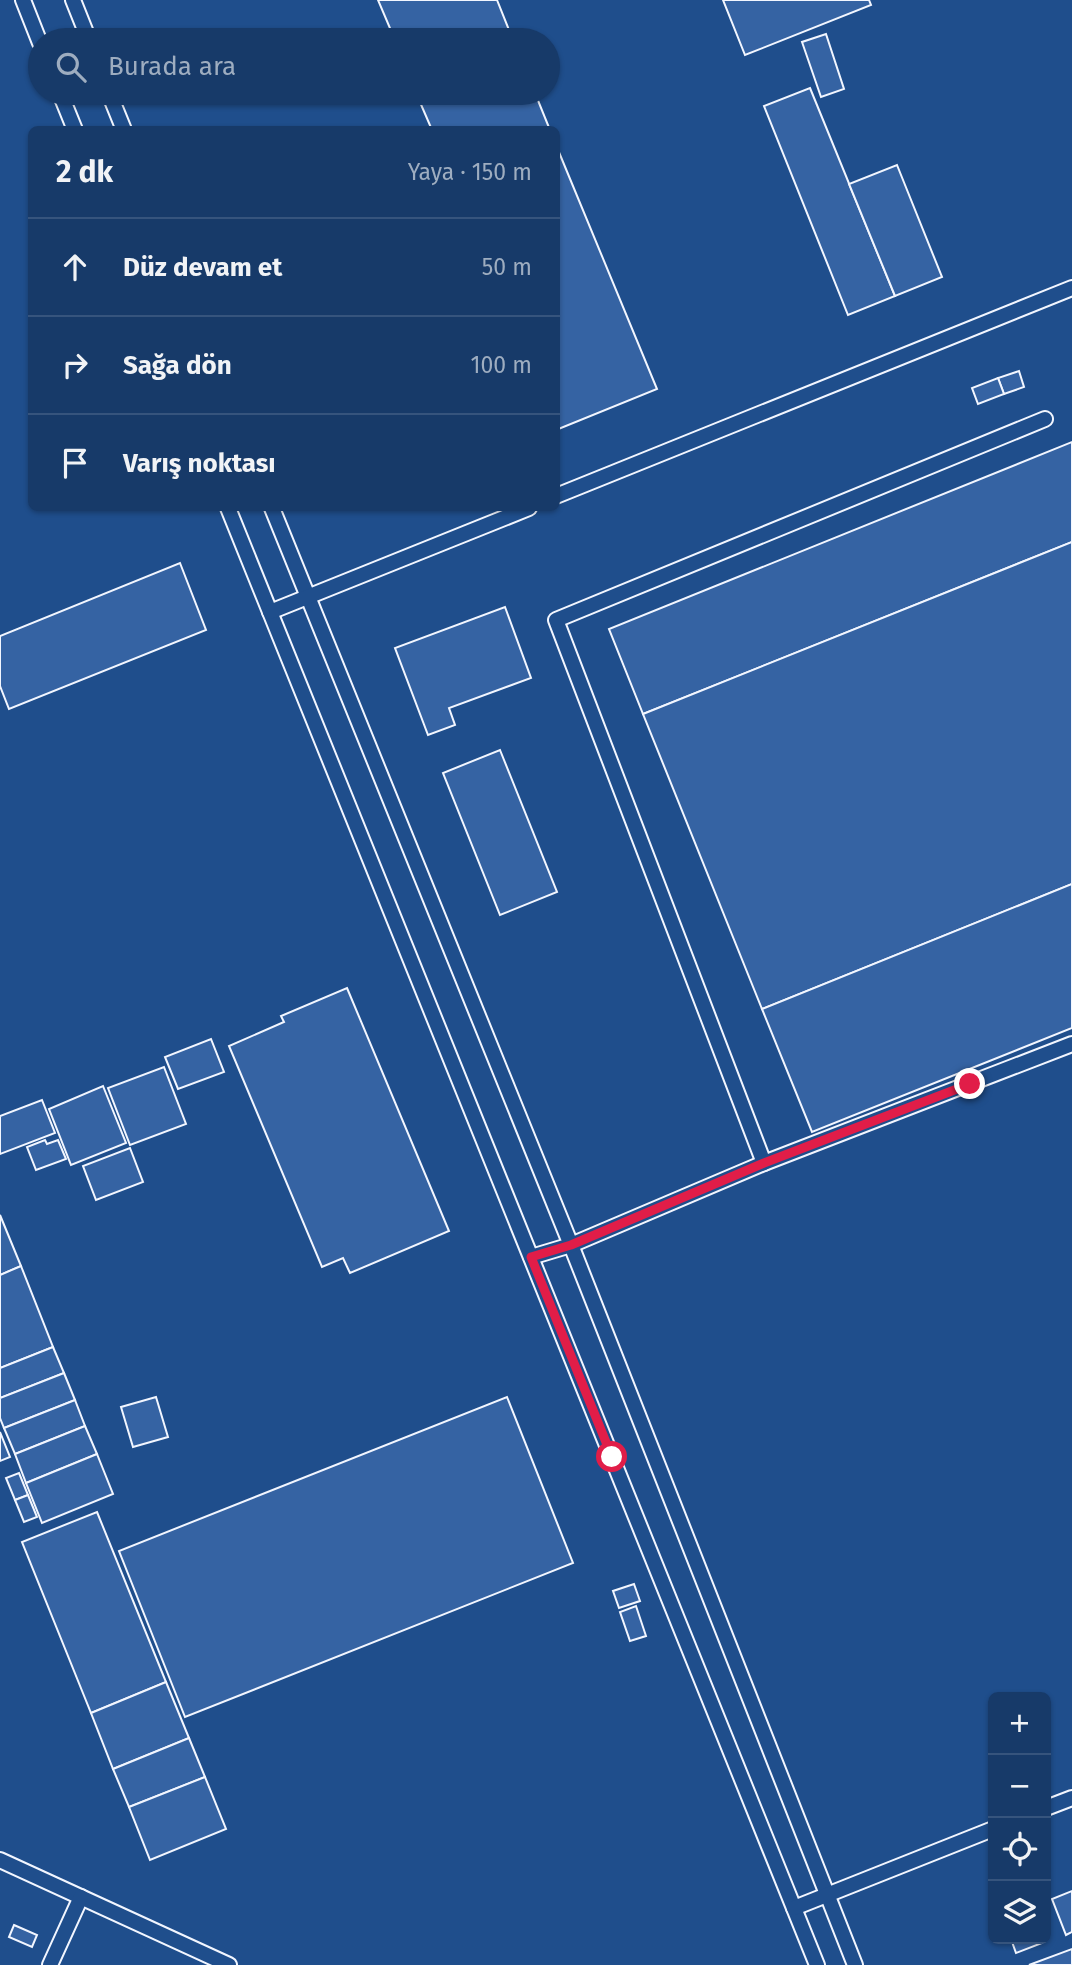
<!DOCTYPE html>
<html lang="tr">
<head>
<meta charset="utf-8">
<style>
  :root { --surface:#173a69; --page:#20416f; --text:#f1f3f6; --muted:#9eadc0; --line:#36547d }
  body { margin:0; font-family:"Fira Sans",sans-serif; background:var(--page); color:var(--text) }
  .controls { position:absolute; right:21px; bottom:21px; display:grid; overflow:hidden; border-radius:10px; box-shadow:0 2px 5px #0004 }
  .controls button { width:63px; height:63px; display:grid; place-items:center; padding:0; border:0; border-bottom:2px solid var(--line); background:var(--surface); color:var(--text); font:35px sans-serif }
  .stop { position:absolute; width:21px; height:21px; margin:-16px; border:5px solid #e11d48; border-radius:50%; background:#fff }
  .stop.end { background:#e11d48; border-color:#fff; box-shadow:0 2px 7px #0008 }
  .list { margin:0; padding:0; list-style:none }
  h2 { display:flex; justify-content:space-between; align-items:center; height:91px; margin:0; padding:0 28px; font-size:30px }
  h2 small { font-size:23px; font-weight:400; color:var(--muted) }
  .list li { display:grid; grid-template-columns:46px 1fr auto; gap:21px; align-items:center; box-sizing:border-box; height:98px; padding:0 28px; border-top:2px solid var(--line) }
  .list b { display:block; font-size:26px; white-space:nowrap }
  .list em { font-size:23px; font-style:normal; color:var(--muted) }
  .icon { flex:none; width:38px; height:38px; fill:none; stroke:currentColor; stroke-width:2; stroke-linecap:round; stroke-linejoin:round }
  .map { position:relative; flex:none; width:1072px; height:1965px; overflow:hidden }
  .search { position:absolute; background:var(--surface); box-shadow:0 2px 5px #0004; left:28px; top:28px; width:532px; height:77px; display:flex; align-items:center; gap:18px; box-sizing:border-box; padding:0 24px; border-radius:38px; color:var(--muted); font-size:26px }
  .panel { position:absolute; background:var(--surface); box-shadow:0 2px 5px #0004; left:28px; top:126px; width:532px; height:385px; border-radius:10px }
  .map>svg:first-child { display:block }
  .building { fill:#3563a3; stroke:#f2f6ff; stroke-width:2 }
  .lines { fill:none; stroke-linecap:round; stroke-linejoin:round }
  .service-casing { stroke:#f2f6ff; stroke-width:18 }
  .service { stroke:#1f4e8c; stroke-width:14 }
  .route { stroke:#e11d48; stroke-width:9 }
</style>
</head>
<body>
<div class="map">
<svg width="1072" height="1965" viewBox="0 0 1072 1965">
  <rect width="100%" height="100%" fill="#1f4e8c"/>
  <g class="building">
    <path d="M378 0H497L513 40H395Z"/>
    <path d="M723 0H869L871 5 745 55Z"/>
    <path d="M826 34 844 89 821 97 802 42Z"/>
    <path d="M810 88 895 296 848 315 764 106Z"/>
    <path d="M416 93H535L550 130H432Z"/>
    <path d="M556 145 657 389 556 430Z"/>
    <path d="M897 165 942 277 895 296 849 184Z"/>
    <path d="M1019 371 1024 387 1004 394 998 378Z"/>
    <path d="M998 378 1004 394 978 404 972 388Z"/>
    <path d="M1072 442V542L643 714 609 629Z"/>
    <path d="M1072 542V884L762 1009 643 714Z"/>
    <path d="M180 563 206 630 9 709 0 686V636Z"/>
    <path d="M505 607 531 678 449 708 455 725 428 735 395 648Z"/>
    <path d="M500 750 557 892 500 915 443 773Z"/>
    <path d="M1072 884V1028L812 1132 762 1009Z"/>
    <path d="M347 988 449 1231 350 1273 343 1258 322 1267 229 1046 284 1022 281 1016Z"/>
    <path d="M211 1039 224 1072 178 1089 165 1057Z"/>
    <path d="M164 1067 186 1124 130 1145 108 1088Z"/>
    <path d="M103 1086 126 1143 71 1165 49 1109Z"/>
    <path d="M42 1100 55 1133 0 1154V1116Z"/>
    <path d="M45 1140 47 1144 58 1140 66 1159 36 1170 27 1147Z"/>
    <path d="M130 1148 143 1182 96 1200 83 1166Z"/>
    <path d="M0 1215 21 1266 0 1275Z"/>
    <path d="M21 1266 53 1347 0 1368V1275Z"/>
    <path d="M53 1347 64 1373 0 1398V1368Z"/>
    <path d="M64 1373 75 1400 4 1428 0 1418V1398Z"/>
    <path d="M156 1397 168 1437 133 1447 121 1407Z"/>
    <path d="M507 1397 573 1563 185 1717 119 1551Z"/>
    <path d="M75 1400 85 1426 15 1454 4 1428Z"/>
    <path d="M85 1426 97 1454 26 1483 15 1454Z"/>
    <path d="M0 1432 10 1457 0 1461Z"/>
    <path d="M97 1454 113 1494 42 1523 26 1483Z"/>
    <path d="M19 1473 28 1495 15 1500 6 1478Z"/>
    <path d="M28 1495 37 1517 24 1522 15 1500Z"/>
    <path d="M97 1512 166 1682 91 1713 22 1542Z"/>
    <path d="M634 1584 640 1601 619 1608 613 1591Z"/>
    <path d="M636 1606 646 1636 630 1641 620 1612Z"/>
    <path d="M166 1682 189 1738 113 1769 91 1713Z"/>
    <path d="M189 1738 205 1777 129 1807 113 1769Z"/>
    <path d="M205 1777 226 1829 150 1860 129 1807Z"/>
    <path d="M1072 1891V1932L1066 1935 1052 1899Z"/>
    <path d="M14 1925 37 1935 32 1947 9 1937Z"/>
    <path d="M1011 1939H1040L1042 1943 1016 1953Z"/>
    <path d="M1072 1949V1965H1029Z"/>
  </g>
  <g class="lines">
    <g class="service-casing">
      <g id="service">
        <path d="M23 0 40 43"/>
        <path d="M73 0 89 40"/>
        <path d="M60 93 75 130"/>
        <path d="M109 93 124 130"/>
        <path d="M556 496 1072 288"/>
        <path d="M228 508 817 1965"/>
        <path d="M272 508 571 1245 855 1965"/>
        <path d="M270 612 529 508"/>
        <path d="M764 1163 556 620 1045 419"/>
        <path d="M531 1257 571 1245 764 1163 1072 1044"/>
        <path d="M1046 1808 1072 1798"/>
        <path d="M0 1860 229 1965"/>
        <path d="M794 1908 993 1829"/>
        <path d="M50 1965 81 1897"/>
      </g>
    </g>
    <use href="#service" class="service"/>
  </g>
  <g class="lines">
    <path class="route" d="M612 1457 531 1257 571 1245 764 1163 970 1084"/>
  </g>
</svg>
<div class="controls">
<button>+</button>
<button>−</button>
<button><svg class="icon" aria-label="locate" viewBox="0 0 24 24"><circle cx="12" cy="12" r="6"/><path d="M12 2v4M12 18v4M2 12h4M18 12h4"/></svg></button>
<button><svg class="icon" aria-label="layers" viewBox="0 0 24 24"><path d="M12 4l9 5-9 5-9-5zM3 14l9 5 9-5"/></svg></button>
</div>
<div class="stop" style="left:612px;top:1457px"></div>
<div class="stop end" style="left:970px;top:1084px"></div>
<div class="search"><svg class="icon" aria-label="search" viewBox="0 0 24 24"><circle cx="10" cy="10" r="6"/><path d="M15 15l6 6"/></svg>Burada ara</div>
<section class="panel">
<h2>2 dk<small>Yaya · 150 m</small></h2>
<ul class="list">
<li><svg class="icon" aria-label="ahead" viewBox="0 0 24 24"><path d="M12 20V5M6 11l6-6 6 6"/></svg><div><b>Düz devam et</b></div><em>50 m</em></li>
<li><svg class="icon" aria-label="right" viewBox="0 0 24 24"><path d="M7 20v-9h11M14 6l5 5-5 5"/></svg><div><b>Sağa dön</b></div><em>100 m</em></li>
<li><svg class="icon" aria-label="arrive" viewBox="0 0 24 24"><path d="M6 21V4h12l-3 4 3 4H6"/></svg><div><b>Varış noktası</b></div></li>
</ul>
</section>
</div>
</body>
</html>
